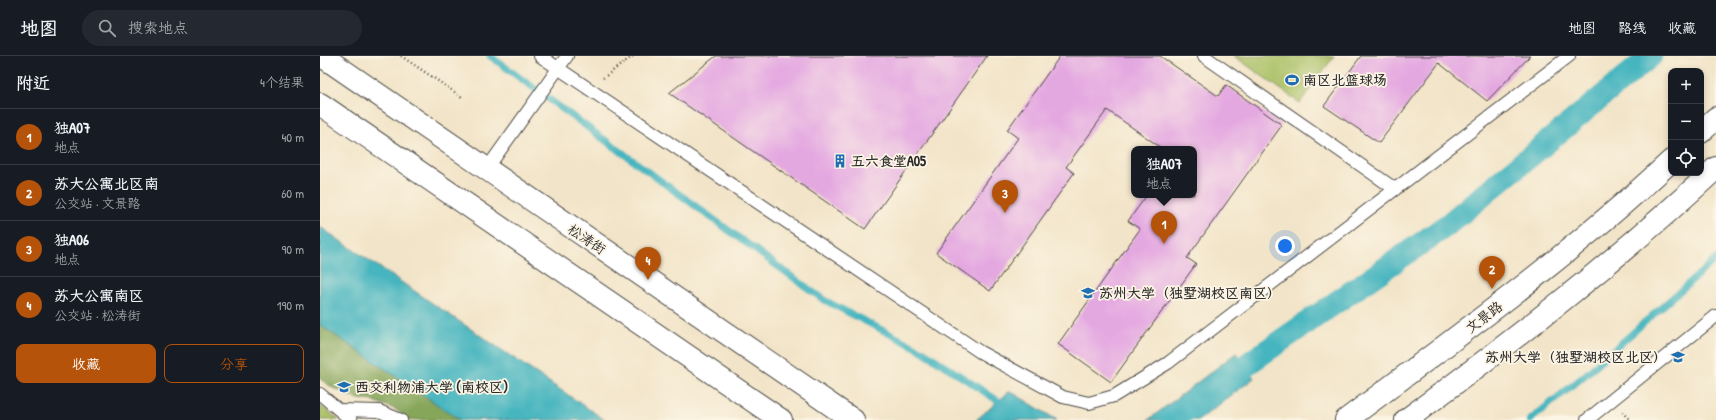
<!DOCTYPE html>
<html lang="zh">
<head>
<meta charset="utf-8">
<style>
  :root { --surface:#171b24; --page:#242831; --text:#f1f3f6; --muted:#9ea1a6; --line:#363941; --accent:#b45309 }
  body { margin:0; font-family:"Patrick Hand","LXGW WenKai TC",sans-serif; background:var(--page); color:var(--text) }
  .controls { position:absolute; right:12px; top:12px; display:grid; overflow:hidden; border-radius:8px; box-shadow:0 2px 6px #0003 }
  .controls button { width:36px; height:36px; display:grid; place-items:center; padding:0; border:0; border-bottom:1px solid var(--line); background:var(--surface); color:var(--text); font:20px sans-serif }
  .you { position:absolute; left:965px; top:190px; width:14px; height:14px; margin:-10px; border:3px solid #fff; border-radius:50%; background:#1a73e8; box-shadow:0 0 0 6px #1a73e833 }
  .badge { display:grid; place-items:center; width:26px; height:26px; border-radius:50%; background:var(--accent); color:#fff; font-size:13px; font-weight:700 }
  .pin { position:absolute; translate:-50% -33px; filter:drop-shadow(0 1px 2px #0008) }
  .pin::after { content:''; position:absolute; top:21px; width:14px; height:12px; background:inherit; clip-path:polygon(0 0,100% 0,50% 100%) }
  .popup { position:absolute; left:811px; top:90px; width:66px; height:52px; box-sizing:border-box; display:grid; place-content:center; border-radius:8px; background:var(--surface); filter:drop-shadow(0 1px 3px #0005); font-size:13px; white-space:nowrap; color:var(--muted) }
  .popup b { font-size:15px; color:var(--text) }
  .popup::after { content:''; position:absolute; left:50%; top:100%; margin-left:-8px; border:8px solid transparent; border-top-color:var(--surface) }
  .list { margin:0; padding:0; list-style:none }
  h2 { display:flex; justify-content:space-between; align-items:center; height:52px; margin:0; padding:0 16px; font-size:17px }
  h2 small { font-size:13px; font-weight:400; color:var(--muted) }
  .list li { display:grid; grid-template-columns:26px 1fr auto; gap:12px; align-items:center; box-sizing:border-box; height:56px; padding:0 16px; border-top:1px solid var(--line) }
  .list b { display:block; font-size:15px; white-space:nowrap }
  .list p { margin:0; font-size:13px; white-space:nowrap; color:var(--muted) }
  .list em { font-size:13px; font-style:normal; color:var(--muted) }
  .actions { display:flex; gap:8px; padding:12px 16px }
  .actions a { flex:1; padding:9px 0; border:1px solid var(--accent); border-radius:8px; text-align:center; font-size:14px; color:var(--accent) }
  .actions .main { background:var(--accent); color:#fff }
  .icon { flex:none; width:22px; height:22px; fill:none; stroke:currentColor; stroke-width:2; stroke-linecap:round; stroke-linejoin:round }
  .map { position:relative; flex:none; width:1396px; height:364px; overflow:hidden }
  header { display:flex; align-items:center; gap:24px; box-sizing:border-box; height:56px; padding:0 20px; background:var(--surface); border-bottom:1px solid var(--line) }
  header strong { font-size:19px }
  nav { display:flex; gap:22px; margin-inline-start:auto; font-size:14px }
  .search { width:280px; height:36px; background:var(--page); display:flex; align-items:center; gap:10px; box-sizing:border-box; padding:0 14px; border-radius:22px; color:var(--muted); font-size:15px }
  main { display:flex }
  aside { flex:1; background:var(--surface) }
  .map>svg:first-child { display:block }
  .green { fill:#a9bf64; stroke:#6a7548 }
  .forest { fill:#86a65a; stroke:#586842 }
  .water { fill:#46b5bf; stroke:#387075 }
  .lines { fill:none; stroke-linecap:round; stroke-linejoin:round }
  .stream { stroke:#46b5bf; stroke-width:7 }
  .canal { stroke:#46b5bf; stroke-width:23 }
  .building { fill:#e4a8e1 }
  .lane-casing { stroke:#494743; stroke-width:14 }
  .secondary-casing { stroke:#494743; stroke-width:24 }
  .primary-casing { stroke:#494743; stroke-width:24 }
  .path { stroke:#494743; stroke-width:2.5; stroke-dasharray:1 3; stroke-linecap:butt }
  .lane { stroke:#fff; stroke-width:12 }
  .secondary { stroke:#fff; stroke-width:22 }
  .primary { stroke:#fff; stroke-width:22 }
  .labels { text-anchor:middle; stroke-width:3.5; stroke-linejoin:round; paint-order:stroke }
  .poi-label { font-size:14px; font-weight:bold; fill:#2b2b2b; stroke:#fcf5e5; text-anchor:start }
  .street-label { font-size:14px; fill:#2b2b2b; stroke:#fcf5e5 }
</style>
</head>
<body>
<header>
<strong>地图</strong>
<div class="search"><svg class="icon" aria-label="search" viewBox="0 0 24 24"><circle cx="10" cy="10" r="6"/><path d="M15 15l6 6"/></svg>搜索地点</div>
<nav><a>地图</a><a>路线</a><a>收藏</a></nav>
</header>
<main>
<aside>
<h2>附近<small>4个结果</small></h2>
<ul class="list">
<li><span class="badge">1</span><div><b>独A07</b><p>地点</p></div><em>40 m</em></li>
<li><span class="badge">2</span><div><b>苏大公寓北区南</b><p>公交站 · 文景路</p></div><em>60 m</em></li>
<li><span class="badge">3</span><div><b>独A06</b><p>地点</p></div><em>90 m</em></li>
<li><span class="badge">4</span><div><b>苏大公寓南区</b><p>公交站 · 松涛街</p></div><em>190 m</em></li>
</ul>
<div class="actions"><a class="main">收藏</a><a>分享</a></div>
</aside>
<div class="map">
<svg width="1396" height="364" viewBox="0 0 1396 364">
  <rect width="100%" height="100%" fill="#fcf5e5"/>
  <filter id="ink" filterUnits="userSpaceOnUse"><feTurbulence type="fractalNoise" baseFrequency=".025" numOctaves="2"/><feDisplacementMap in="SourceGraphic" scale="8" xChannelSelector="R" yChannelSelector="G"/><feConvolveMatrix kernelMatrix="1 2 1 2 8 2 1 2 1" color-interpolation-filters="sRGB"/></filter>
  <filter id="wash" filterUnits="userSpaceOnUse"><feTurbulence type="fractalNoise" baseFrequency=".012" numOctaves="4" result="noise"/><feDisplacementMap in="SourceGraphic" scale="16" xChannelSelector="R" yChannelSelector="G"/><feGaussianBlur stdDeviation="0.9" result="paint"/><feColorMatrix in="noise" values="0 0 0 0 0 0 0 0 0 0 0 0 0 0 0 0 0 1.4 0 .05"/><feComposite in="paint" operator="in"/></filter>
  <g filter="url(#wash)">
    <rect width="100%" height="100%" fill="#f2e4c8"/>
    <g class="green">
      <path d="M914 0H1014L980 47Z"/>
      <path d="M0 350 18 363 19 364H0Z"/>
    </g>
    <path class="forest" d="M0 264 145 364H90L75 353 53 345 34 342 13 332 0 323Z"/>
    <g class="water">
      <path d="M0 171 285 364H140L0 269Z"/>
      <path d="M916 297 934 322 879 364H828Z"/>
      <path d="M690 335 737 364H656Z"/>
    </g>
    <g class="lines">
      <g class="stream">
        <path d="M170 0 504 244 601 294 686 350"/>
        <path d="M1210 364 1264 320 1396 203"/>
      </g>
      <path class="canal" d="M852 364 916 316 1126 170 1331 0"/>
    </g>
    <g id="blocks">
      <g class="building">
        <path d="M396 0H667L545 173 349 37Z"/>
        <path d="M740 0H840L898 40 906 29 962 69 867 202 876 208 791 326 738 288 820 173 808 165 827 139H874V93H843L787 54 746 111 754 117 670 235 616 197 698 82 687 74Z"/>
        <path d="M1041 0H1210L1167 45 1119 7 1059 87 1004 50Z"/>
      </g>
    </g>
  </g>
  <g filter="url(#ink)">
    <use href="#blocks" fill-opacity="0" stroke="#494743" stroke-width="1"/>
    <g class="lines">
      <g class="lane-casing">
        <g id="lane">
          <path d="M220 0 660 296 743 341 769 347 794 340 848 307 1249 0"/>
          <path d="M884 0 1075 133"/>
          <path d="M166 114 247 0"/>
          <path d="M0 338 31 364"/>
          <path d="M20 354 59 355 81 364"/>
          <path d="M1267 364 1396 260"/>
        </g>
      </g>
      <g class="secondary-casing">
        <g id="secondary">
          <path d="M1381 76 1396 62"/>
          <path d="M1026 364C1137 281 1249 200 1351 105"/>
          <path d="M1086 364C1194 284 1299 203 1396 112"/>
        </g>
      </g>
      <g class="primary-casing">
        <g id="primary">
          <path d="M2 0 533 364"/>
          <path d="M0 48 461 364"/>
        </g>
      </g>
      <g class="path">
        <path d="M81 0 142 41"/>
        <path d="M283 22 313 0"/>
        <path d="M1302 356 1310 364"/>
      </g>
      <use href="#lane" class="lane"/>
      <use href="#secondary" class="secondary"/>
      <use href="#primary" class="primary"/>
    </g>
  </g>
  <defs>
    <g id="stadium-bare" transform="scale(1.08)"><path d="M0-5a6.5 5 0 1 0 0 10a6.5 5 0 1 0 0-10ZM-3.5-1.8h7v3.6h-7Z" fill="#1f6fb2" stroke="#fcf5e5" stroke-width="2.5" paint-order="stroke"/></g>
    <g id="building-bare" transform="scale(1.08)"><path d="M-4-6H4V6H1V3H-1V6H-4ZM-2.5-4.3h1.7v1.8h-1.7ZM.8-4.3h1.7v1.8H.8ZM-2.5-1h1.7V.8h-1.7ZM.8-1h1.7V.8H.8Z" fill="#1f6fb2" stroke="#fcf5e5" stroke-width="2.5" paint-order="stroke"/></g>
    <g id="university-bare" transform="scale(1.08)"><path d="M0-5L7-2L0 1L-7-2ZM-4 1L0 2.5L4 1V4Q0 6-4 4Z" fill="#1f6fb2" stroke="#fcf5e5" stroke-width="2.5" paint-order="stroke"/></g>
  </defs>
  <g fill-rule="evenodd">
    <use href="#stadium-bare" x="972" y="24"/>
    <use href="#building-bare" x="520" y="105"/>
    <use href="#university-bare" x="768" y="237"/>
    <use href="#university-bare" x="1358" y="301"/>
    <use href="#university-bare" x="24" y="331"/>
  </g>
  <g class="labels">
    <g class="poi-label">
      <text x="983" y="29">南区北篮球场</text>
      <text x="531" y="110">五六食堂A05</text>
      <text x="779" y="242">苏州大学（独墅湖校区南区）</text>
      <text x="1347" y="306" text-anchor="end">苏州大学（独墅湖校区北区）</text>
      <text x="35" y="336">西交利物浦大学 (南校区)</text>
    </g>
    <g class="street-label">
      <text transform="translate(267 183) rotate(34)" y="5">松涛街</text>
      <text transform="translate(1164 261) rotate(-37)" y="5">文景路</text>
    </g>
  </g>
</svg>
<div class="controls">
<button>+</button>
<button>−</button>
<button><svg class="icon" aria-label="locate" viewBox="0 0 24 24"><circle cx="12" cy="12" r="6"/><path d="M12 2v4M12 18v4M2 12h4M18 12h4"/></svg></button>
</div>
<div class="you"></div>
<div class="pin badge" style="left:844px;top:188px">1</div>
<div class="popup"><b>独A07</b>地点</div>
<div class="pin badge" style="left:1172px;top:233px">2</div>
<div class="pin badge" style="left:685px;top:157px">3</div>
<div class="pin badge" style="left:328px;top:224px">4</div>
</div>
</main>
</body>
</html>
